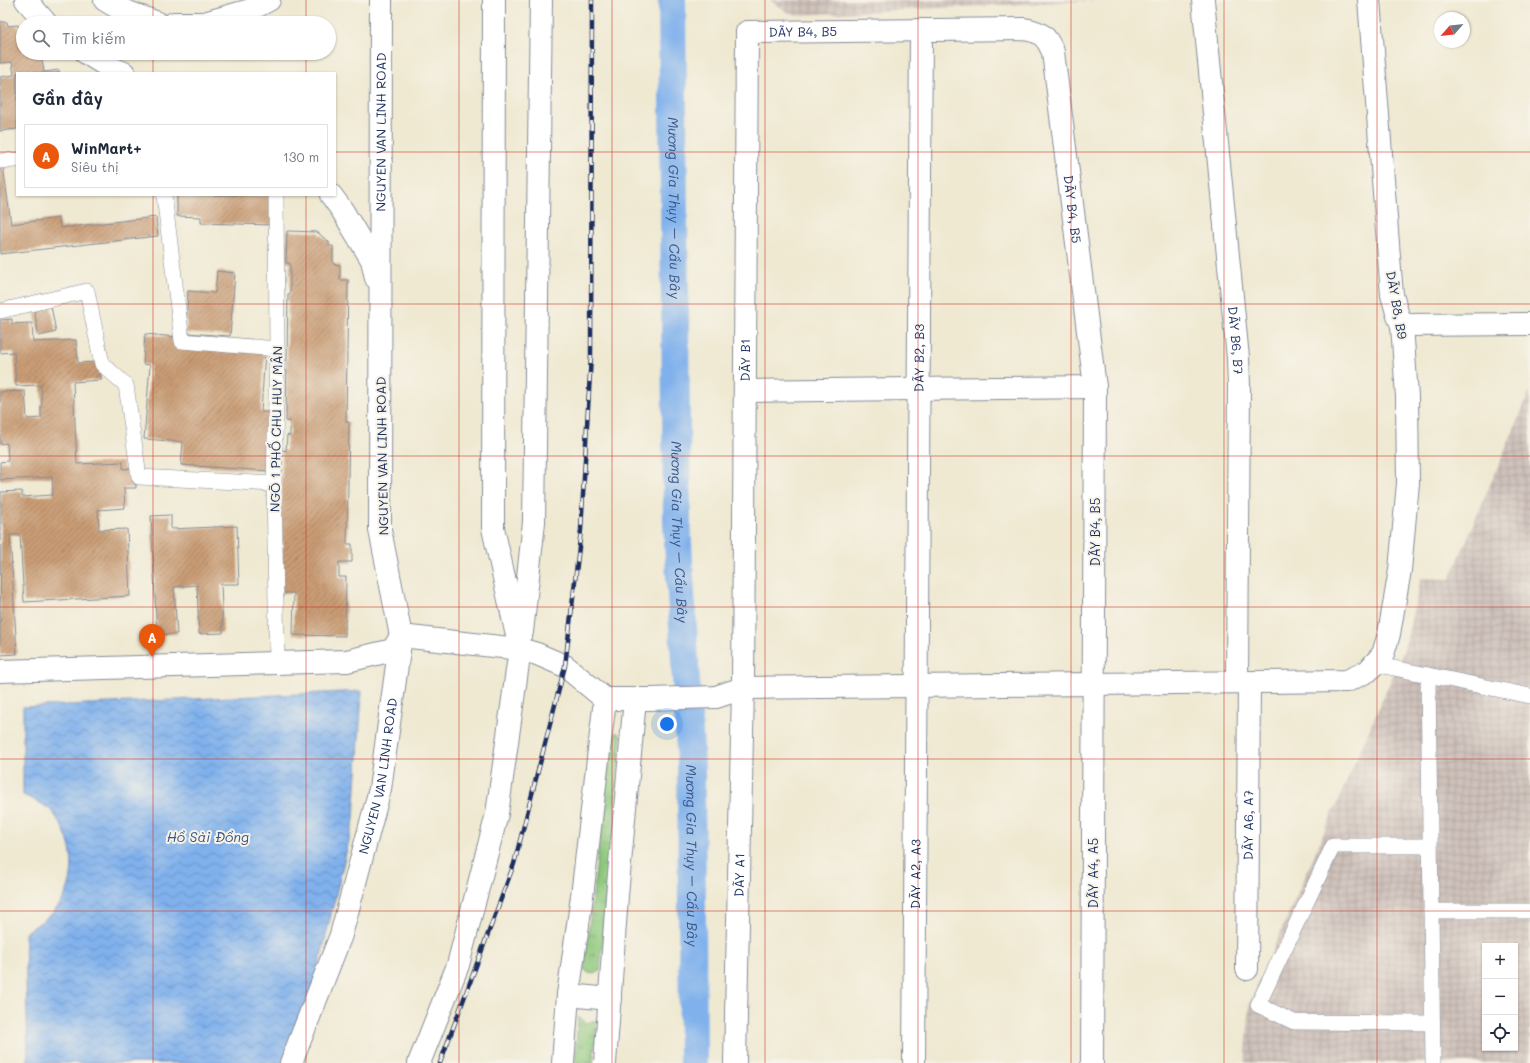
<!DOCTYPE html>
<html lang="vi">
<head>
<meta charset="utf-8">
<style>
  :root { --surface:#fff; --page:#f6f6f7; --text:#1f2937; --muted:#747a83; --line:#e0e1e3; --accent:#ea580c }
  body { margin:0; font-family:Mali,sans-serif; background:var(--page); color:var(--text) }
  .controls { position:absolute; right:12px; bottom:12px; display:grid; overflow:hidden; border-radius:0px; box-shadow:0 1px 3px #0004 }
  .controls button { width:36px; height:36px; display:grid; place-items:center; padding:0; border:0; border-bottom:1px solid var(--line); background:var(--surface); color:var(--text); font:20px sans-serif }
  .compass { position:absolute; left:1434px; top:12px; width:36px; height:36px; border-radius:50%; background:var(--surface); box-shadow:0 1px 3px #0004; rotate:243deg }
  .you { position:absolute; left:667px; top:724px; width:14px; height:14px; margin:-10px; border:3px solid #fff; border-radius:50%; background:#1a73e8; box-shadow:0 0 0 6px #1a73e833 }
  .badge { display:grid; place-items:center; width:26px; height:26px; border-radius:50%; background:var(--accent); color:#fff; font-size:13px; font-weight:700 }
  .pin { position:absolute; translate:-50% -33px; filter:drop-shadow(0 1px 2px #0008) }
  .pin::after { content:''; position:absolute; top:21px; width:14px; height:12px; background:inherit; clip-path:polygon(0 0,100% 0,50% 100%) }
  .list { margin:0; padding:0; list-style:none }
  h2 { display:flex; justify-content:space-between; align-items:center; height:52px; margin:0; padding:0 16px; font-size:17px }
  h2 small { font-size:13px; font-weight:400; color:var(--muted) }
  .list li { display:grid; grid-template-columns:26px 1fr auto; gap:12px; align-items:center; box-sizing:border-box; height:64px; margin:0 8px 8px; padding:0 8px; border:1px solid var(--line); border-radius:0px }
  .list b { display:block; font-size:15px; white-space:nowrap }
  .list p { margin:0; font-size:13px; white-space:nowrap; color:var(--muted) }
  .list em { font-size:13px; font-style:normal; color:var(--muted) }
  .icon { flex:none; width:22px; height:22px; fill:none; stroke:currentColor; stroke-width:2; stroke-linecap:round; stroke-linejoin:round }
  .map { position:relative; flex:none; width:1530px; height:1063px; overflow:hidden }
  .search { position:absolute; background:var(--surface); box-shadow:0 1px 3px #0004; left:16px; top:16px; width:320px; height:44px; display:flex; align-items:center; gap:10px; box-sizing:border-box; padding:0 14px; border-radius:22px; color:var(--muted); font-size:15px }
  .panel { position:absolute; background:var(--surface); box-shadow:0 1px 3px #0004; left:16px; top:72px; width:320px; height:124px; border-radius:0px }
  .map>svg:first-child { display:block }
  .industrial { fill:url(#industrial-grid); fill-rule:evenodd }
  .grass { fill:url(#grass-tufts); stroke:#547b6d }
  .water { fill:url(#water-waves); stroke:#4e70a5 }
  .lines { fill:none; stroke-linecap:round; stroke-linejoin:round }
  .canal { stroke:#80b1ec; stroke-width:28 }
  .building { fill:url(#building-hatch) }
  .lane-casing { stroke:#858c98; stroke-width:16 }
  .street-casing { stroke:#858c98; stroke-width:24 }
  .secondary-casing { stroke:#858c98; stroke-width:24 }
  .highway-casing { stroke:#858c98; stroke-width:24 }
  .lane { stroke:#fff; stroke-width:15 }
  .street { stroke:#fff; stroke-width:22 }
  .secondary { stroke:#fff; stroke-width:22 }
  .highway { stroke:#fff; stroke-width:22 }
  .rail-casing { stroke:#1b2f5e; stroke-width:4.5 }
  .rail { stroke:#f7f3e8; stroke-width:3; stroke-dasharray:9; stroke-linecap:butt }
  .grid { fill:none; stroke:#c8321e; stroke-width:1; stroke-opacity:0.55 }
  .labels { text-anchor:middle; stroke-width:4; stroke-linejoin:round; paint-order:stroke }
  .street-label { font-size:13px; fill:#1b2f5e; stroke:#f7f3e8 }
  .water-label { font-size:14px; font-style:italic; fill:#395689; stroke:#f7f3e8 }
</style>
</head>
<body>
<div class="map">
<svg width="1530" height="1063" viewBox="0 0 1530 1063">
  <defs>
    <pattern id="industrial-grid" width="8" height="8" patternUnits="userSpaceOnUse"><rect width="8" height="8" fill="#cec1ba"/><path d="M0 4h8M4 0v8" fill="none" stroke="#b0a6a2"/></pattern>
    <pattern id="grass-tufts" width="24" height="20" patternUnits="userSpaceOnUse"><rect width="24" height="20" fill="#8dc77c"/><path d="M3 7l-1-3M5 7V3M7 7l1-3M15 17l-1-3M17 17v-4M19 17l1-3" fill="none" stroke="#72a269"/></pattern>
    <pattern id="water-waves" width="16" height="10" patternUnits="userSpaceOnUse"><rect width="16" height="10" fill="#80b1ec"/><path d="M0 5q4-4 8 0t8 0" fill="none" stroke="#6890c2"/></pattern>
    <pattern id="building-hatch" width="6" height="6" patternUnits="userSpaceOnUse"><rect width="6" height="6" fill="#c99c74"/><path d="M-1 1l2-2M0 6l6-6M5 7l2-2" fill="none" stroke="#a28062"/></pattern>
  </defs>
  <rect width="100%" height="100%" fill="#f7f3e8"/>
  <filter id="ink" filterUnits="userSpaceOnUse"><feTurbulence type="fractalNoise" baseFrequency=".025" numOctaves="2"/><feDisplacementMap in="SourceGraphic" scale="8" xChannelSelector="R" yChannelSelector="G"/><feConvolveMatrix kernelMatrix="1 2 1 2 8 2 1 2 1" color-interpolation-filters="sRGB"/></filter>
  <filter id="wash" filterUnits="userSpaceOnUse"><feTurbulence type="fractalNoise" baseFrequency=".012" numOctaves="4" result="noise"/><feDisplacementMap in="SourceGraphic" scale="16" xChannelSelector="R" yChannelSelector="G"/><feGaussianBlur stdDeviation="0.9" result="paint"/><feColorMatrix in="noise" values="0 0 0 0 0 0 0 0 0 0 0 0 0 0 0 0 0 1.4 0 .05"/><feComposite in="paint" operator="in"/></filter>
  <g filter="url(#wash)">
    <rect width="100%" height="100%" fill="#efe9d2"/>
    <g class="industrial">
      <path d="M770 0H1103L798 15 785 11Z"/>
      <path d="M1530 391V1063H1245L1250 1002 1404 650 1421 578 1450 579ZM1485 946H1515V1048H1485Z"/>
    </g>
    <g class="grass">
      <path d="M617 732 621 736 600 971C594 975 589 975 584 969L612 735Z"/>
      <path d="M578 1017 587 1023 597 1020 593 1063H575Z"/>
    </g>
    <path class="water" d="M362 691 354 820 312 993 282 1063H28L25 933C36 925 52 916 60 904 76 881 75 849 61 825 58 821 56 816 53 812 44 804 34 800 23 795V707Z"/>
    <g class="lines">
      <path class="canal" id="s1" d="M672 0 677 525 691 765 693 1063"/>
    </g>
    <g id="blocks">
      <g class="building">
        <path d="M0 20 1 22H7L8 26 18 25 20 42H23V53H30V55L41 53 44 72 59 70V73H17V129L0 131V77L14 75 12 62 0 63Z"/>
        <path d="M0 165H3L11 224 59 218 60 228 156 217 158 236 0 254Z"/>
        <path d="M177 195H274L273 225 201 223V217L177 216Z"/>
        <path d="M287 231 317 232 329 242V246H333V264L340 265V280H348L346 422H349L347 544H352V562H339V577H346L345 636 293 635 294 593H280L282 450 286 451 287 435 290 436V421H286L288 294H290V263H286Z"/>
        <path d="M217 271 235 273 230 336 186 333 188 291 215 293Z"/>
        <path d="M50 301 56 332 39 336 33 304Z"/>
        <path d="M12 319V324L32 323 33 342 76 340 78 363 100 362 101 380 73 382 77 464 123 462V469L135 468 136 488H124L125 508 98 510 99 530 127 529 130 596 24 602 20 535H10L17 654 0 655 1 492 22 491V497L53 495 52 477 0 480V462L8 461 7 443 0 444V392L25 391 27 419 41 418V405H42L41 385 16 386 14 352 0 353V320Z"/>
        <path d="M145 334 176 337 175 345 265 352 261 412H272L268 471 181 465 183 442 144 439 150 365 143 364Z"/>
        <path d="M171 515V529L237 526 239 584H221L223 633 199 634 197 585 174 587 177 634 157 635 151 516Z"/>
      </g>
    </g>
  </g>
  <g filter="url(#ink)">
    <use href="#blocks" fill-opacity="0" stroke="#858c98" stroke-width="1"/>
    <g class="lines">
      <g class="lane-casing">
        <g id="lane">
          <path d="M0 161 17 160"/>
          <path d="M164 195 182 341 277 349"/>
          <path d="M276 195 277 349 274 484 277 662"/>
          <path d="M0 311 87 291 102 364 126 385 139 477 274 484"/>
          <path d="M1374 664 1530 696"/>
          <path d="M1428 675 1433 1063"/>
          <path d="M1430 846H1333L1258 1005 1294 1022 1432 1023"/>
          <path d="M1431 911H1530"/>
        </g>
      </g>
      <g class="street-casing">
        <g id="street">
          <path id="s2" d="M1203 0 1238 358 1239 386 1237 682"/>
          <path d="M1402 325 1530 324"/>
          <path d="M745 391 1095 387"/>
          <path d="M520 649 537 654 565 666 605 699H650L716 697 743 688 1347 681 1368 671 1383 654 1389 634 1400 570 1408 483 1407 397 1402 325 1398 316 1392 295 1369 0"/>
          <path d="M0 671 347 661 393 650 401 636"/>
          <path id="s3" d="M1247 969 1249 682"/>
          <path id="s4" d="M735 1063 743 688 747 32 1024 29C1042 32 1046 36 1053 52L1095 387 1092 1063"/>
          <path id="s5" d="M914 1063 921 30"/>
        </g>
      </g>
      <g class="secondary-casing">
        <g id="secondary">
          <path d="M568 995 610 999"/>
          <path d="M563 1063 568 995 582 896 605 699"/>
          <path d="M605 1063 617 896 635 699"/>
        </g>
      </g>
      <g class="highway-casing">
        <g id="highway">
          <path d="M26 0 46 23"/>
          <path d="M105 0 120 9 158 23"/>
          <path d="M174 23H204L250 10 269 0"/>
          <path d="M86 53 107 66 124 73"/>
          <path d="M331 195 342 210 372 260 376 278"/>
          <path d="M522 632 534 522 541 0"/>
          <path d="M401 636 520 649"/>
          <path id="s6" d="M291 1063 341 935 380 789 401 636 380 530 381 0"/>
          <path d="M419 1063 458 965 497 814 520 649 493 528 494 0"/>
        </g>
      </g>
      <use href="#lane" class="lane"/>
      <use href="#street" class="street"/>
      <use href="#secondary" class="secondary"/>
      <use href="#highway" class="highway"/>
      <g class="rail-casing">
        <path id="rail" d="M440 1063 514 864 565 666 581 530 591 356 592 0"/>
      </g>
      <use href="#rail" class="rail"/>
    </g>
  </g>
  <path class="grid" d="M153 0V23M306 0V23M459 0V1063M612 0V1063M765 0V1063M918 0V1063M1071 0V1063M1224 0V1063M1377 0V1063M153 53V73M306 53V73M0 152H17M335 152H1530M153 195V1063M306 195V1063M0 304H1530M0 456H1530M0 607H1530M0 759H1530M0 911H1530"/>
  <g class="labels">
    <g class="street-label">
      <text dy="5" stroke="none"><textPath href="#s4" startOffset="1087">DÃY B4, B5</textPath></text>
      <text dy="5" stroke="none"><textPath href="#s6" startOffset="949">NGUYEN VAN LINH ROAD</textPath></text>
      <text dy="5" stroke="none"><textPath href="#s4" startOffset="1506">DÃY B4, B5</textPath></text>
      <text transform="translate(1397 305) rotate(80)" y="5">DÃY B8, B9</text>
      <text dy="5" stroke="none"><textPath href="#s2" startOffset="342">DÃY B6, B7</textPath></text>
      <text dy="5" stroke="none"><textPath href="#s5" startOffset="705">DÃY B2, B3</textPath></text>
      <text dy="5" stroke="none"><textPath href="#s4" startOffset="703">DÃY B1</textPath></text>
      <text transform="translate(276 429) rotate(-89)" y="5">NGÕ 1 PHỐ CHU HUY MÂN</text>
      <text transform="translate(382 456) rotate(-91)" y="5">NGUYEN VAN LINH ROAD</text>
      <text transform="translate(1095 532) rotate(-90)" y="5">DÃY B4, B5</text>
      <text dy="5" stroke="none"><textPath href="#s6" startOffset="301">NGUYEN VAN LINH ROAD</textPath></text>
      <text dy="5" stroke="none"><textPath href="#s3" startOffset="144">DÃY A6, A7</textPath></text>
      <text transform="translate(1093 873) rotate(-90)" y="5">DÃY A4, A5</text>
      <text dy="5" stroke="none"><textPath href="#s5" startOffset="189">DÃY A2, A3</textPath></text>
      <text dy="5" stroke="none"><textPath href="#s4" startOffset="188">DÃY A1</textPath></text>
    </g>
    <g class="water-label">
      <text dy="5" stroke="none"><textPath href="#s1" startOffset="208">Mương Gia Thụy – Cầu Bây</textPath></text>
      <text dy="5" stroke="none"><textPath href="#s1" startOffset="532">Mương Gia Thụy – Cầu Bây</textPath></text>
      <text x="208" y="842">Hồ Sài Đồng</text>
      <text dy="5" stroke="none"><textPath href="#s1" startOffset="856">Mương Gia Thụy – Cầu Bây</textPath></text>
    </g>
  </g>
</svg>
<div class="controls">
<button>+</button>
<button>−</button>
<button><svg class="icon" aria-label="locate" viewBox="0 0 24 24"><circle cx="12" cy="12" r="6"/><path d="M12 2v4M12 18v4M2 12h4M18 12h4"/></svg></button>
</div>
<svg class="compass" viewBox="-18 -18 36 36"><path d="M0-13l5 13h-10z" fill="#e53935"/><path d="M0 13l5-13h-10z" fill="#747a83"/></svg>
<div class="you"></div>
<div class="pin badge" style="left:152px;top:657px">A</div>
<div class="search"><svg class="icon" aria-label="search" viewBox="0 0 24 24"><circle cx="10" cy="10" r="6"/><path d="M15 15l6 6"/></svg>Tìm kiếm</div>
<section class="panel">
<h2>Gần đây<small></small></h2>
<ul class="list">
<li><span class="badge">A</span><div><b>WinMart+</b><p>Siêu thị</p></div><em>130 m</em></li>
</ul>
</section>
</div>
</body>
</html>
